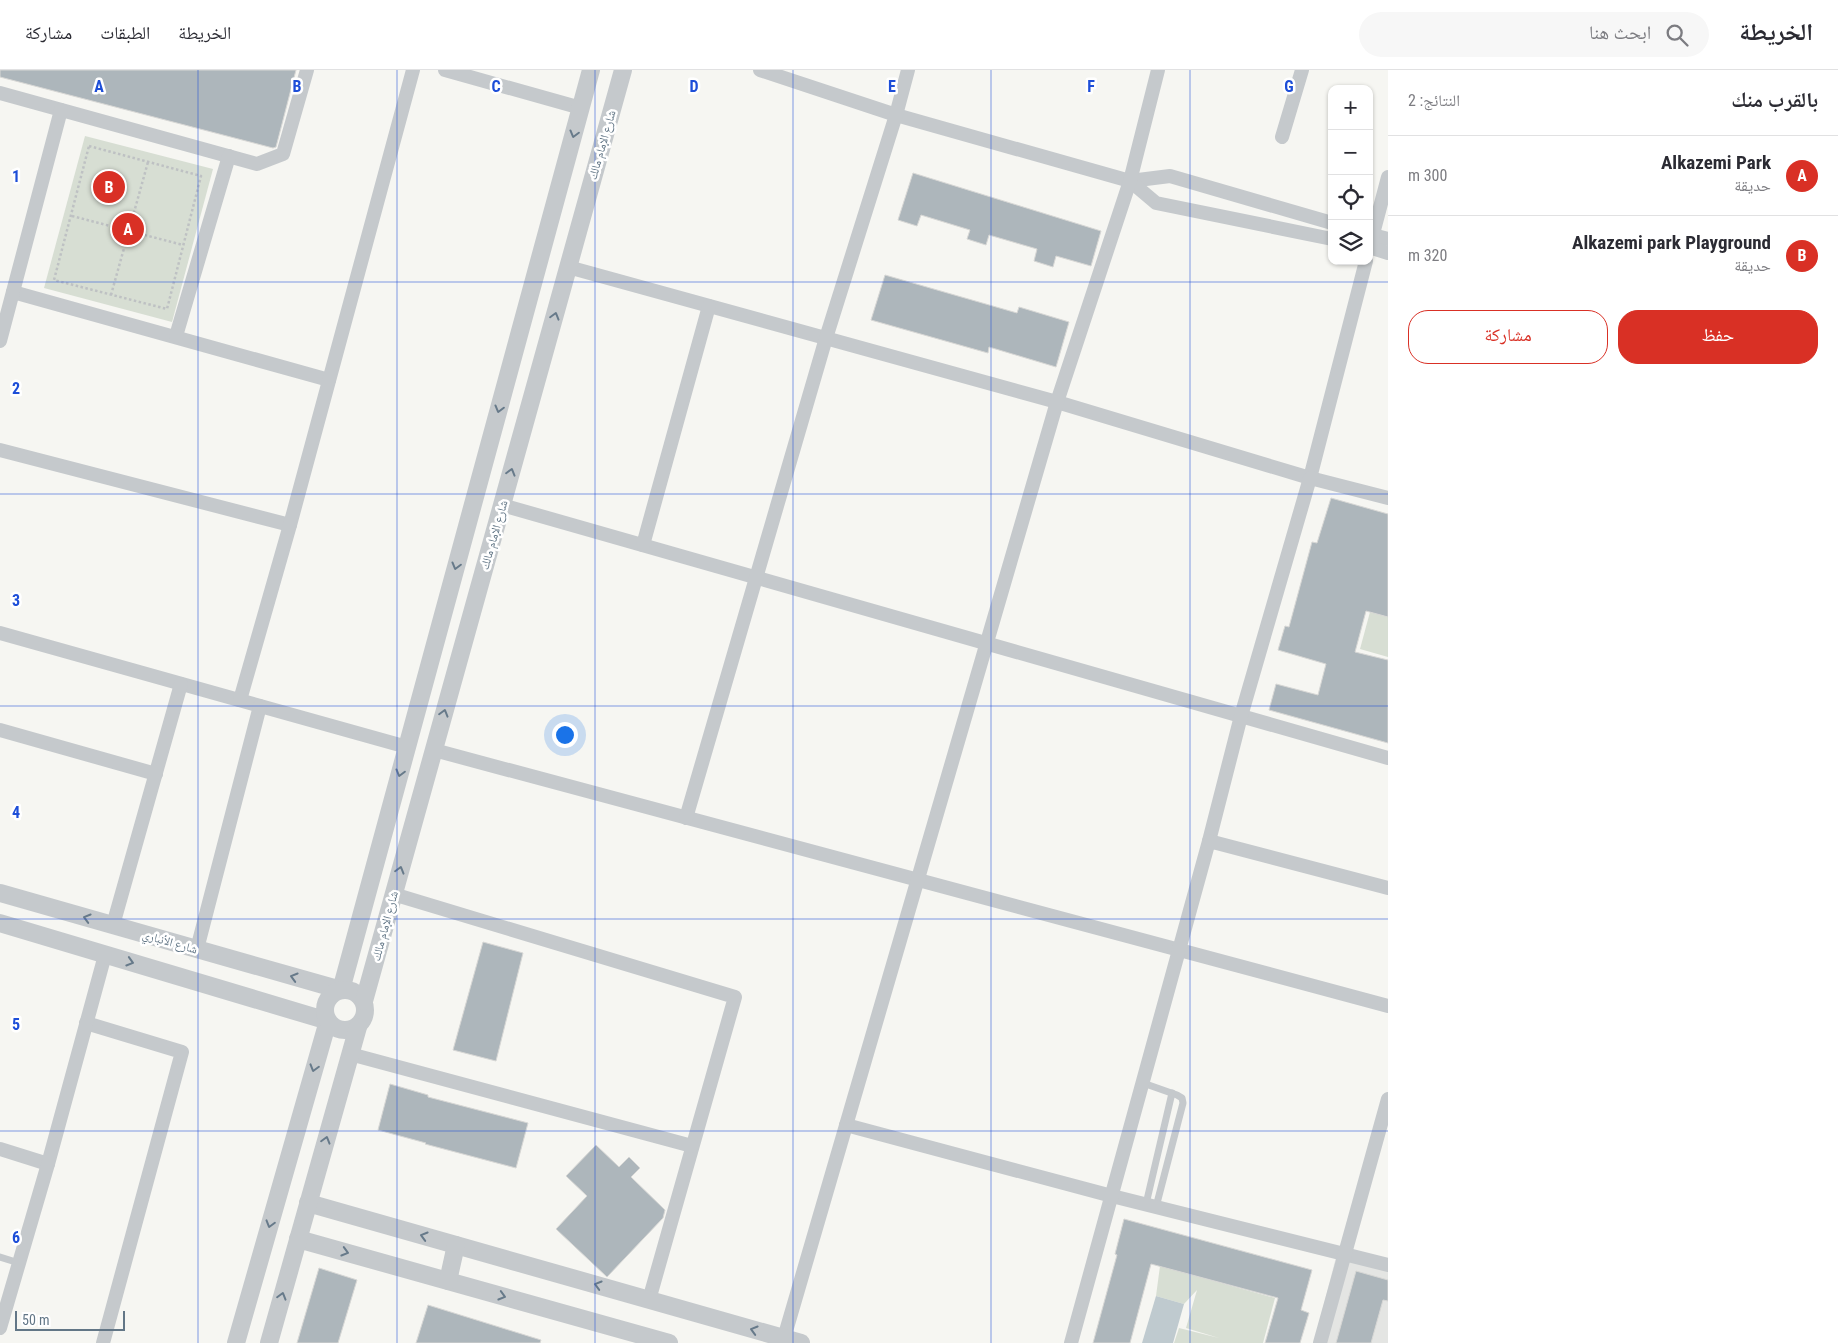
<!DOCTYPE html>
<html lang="ar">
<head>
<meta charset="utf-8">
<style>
  :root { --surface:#fff; --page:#f7f7f7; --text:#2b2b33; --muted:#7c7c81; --line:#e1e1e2; --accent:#d93025 }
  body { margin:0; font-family:"Roboto Condensed","Noto Naskh Arabic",sans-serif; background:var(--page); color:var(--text); direction:rtl }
  .controls { position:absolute; right:15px; top:15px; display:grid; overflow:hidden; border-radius:10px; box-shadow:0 1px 4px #0004 }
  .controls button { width:45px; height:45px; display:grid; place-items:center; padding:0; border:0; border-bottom:1px solid var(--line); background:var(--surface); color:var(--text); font:25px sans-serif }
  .scale { position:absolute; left:15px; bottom:12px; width:110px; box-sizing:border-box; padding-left:5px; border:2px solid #627686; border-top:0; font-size:14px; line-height:18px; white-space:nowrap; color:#627686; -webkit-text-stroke:4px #fff; paint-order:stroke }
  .you { position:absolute; left:564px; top:664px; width:18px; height:18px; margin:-12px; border:4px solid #fff; border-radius:50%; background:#1a73e8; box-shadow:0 0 0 8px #1a73e833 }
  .badge { display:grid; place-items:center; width:32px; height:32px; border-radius:50%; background:var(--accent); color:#fff; font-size:16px; font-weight:700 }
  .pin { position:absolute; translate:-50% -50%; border:2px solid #fff; box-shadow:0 1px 5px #0006 }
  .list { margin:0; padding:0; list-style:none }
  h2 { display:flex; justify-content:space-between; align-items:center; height:65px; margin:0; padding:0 20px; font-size:21px }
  h2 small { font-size:16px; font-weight:400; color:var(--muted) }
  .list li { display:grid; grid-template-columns:32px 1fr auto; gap:15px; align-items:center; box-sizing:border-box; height:80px; padding:0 20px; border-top:1px solid var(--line) }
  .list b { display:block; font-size:19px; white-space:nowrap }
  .list p { margin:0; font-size:16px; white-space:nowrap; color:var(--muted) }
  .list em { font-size:16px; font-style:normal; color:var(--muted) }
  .actions { display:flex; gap:10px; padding:15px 20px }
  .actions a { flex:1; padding:11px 0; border:1px solid var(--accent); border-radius:20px; text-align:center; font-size:18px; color:var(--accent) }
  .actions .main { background:var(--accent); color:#fff }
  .icon { flex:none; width:28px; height:28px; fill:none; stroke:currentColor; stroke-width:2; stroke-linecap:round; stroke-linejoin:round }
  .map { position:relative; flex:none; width:1388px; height:1273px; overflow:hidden; direction:ltr }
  header { display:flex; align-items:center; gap:30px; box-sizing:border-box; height:70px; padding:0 25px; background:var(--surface); border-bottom:1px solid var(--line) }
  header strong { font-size:24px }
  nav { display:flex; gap:28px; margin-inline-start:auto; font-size:18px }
  .search { width:350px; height:45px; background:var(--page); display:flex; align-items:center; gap:12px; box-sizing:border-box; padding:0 18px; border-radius:28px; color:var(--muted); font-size:19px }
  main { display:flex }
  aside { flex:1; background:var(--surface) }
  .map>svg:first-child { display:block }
  .built { fill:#e4e5e3 }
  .green { fill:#d7ded3 }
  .water { fill:#bfcacf }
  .building { fill:#adb6bb; stroke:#d7d7d5 }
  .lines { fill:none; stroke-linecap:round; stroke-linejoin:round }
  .path { stroke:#bec1c3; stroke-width:2.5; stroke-dasharray:2.5 2.5; stroke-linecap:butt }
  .service { stroke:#c5c9cc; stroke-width:7 }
  .minor { stroke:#c5c9cc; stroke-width:14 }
  .tertiary { stroke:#c5c9cc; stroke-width:18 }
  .oneway { stroke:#677a8a }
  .grid { fill:none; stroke:#1d4ed8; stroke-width:1; stroke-opacity:0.55 }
  .labels { text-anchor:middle; stroke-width:5; stroke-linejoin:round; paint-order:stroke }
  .street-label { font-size:12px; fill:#627686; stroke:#fff }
  .grid-label { font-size:16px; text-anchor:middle; font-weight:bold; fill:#1d4ed8; stroke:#fff; stroke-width:5; stroke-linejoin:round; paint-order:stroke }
</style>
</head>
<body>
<header>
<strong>الخريطة</strong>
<div class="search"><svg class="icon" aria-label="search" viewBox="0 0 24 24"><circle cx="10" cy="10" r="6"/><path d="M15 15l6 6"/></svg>ابحث هنا</div>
<nav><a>الخريطة</a><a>الطبقات</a><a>مشاركة</a></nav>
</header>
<main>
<aside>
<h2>بالقرب منك<small>النتائج: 2</small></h2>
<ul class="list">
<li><span class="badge">A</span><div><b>Alkazemi Park</b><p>حديقة</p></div><em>300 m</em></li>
<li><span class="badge">B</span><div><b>Alkazemi park Playground</b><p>حديقة</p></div><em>320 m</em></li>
</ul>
<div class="actions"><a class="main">حفظ</a><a>مشاركة</a></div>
</aside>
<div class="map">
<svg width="1388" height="1273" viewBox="0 0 1388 1273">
  <rect width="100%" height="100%" fill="#f6f6f2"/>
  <path class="built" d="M1336 1187 1388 1201V1273H1314Z"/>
  <g class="green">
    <path d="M85 66 213 99 172 252 44 218Z"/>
    <path d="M1370 542 1388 547V587L1360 579Z"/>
    <path d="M1160 1196 1275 1228 1263 1273H1174L1179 1258 1219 1268 1186 1258 1197 1220 1184 1234 1156 1226Z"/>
  </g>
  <path class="water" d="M1156 1226 1184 1234 1173 1273H1142Z"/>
  <g class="building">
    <path d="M0 0H296L276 77 273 78 0 7Z"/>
    <path d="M913 103 1101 161 1091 196 1056 186 1053 197 1034 191 1037 179 989 165 986 175 967 169 970 160 921 145 917 156 898 150Z"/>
    <path d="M885 205 1017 243 1019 237 1069 252 1056 297 989 277 988 283 871 250Z"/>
    <path d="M1331 428 1388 444V547L1366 541 1355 582 1388 590V673L1269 640 1276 614 1318 625 1326 594 1278 580 1285 556 1289 557 1312 472 1317 473Z"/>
    <path d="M483 872 523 883 496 991 453 980Z"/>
    <path d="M390 1014 428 1025V1027L528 1053 516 1098 425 1074 426 1073 378 1060Z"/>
    <path d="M596 1075 619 1097 629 1087 640 1098 631 1107 665 1140 663 1148 607 1207 556 1159 587 1126 566 1106Z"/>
    <path d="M1124 1149 1312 1200 1301 1240 1309 1243 1300 1273H1265L1278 1228 1151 1194 1130 1273H1093L1117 1185 1115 1184Z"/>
    <path d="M319 1198 357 1210 338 1273H297Z"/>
    <path d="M1356 1201 1388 1210V1231L1383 1230 1371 1273H1336Z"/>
    <path d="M428 1235 541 1270 540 1273H416Z"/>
  </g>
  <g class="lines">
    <g class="path">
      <path d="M89 76 201 106 167 239 54 210Z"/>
      <path d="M72 146 183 175"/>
      <path d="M111 225 148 92"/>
    </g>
    <g class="service">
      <path d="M1143 1013 1177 1025 1182 1028 1183 1033 1156 1137"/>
      <path d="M1146 1134 1172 1023"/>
      <path d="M0 1187 19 1193"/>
    </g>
    <g class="minor">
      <path d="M445 0 581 38"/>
      <path d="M760 0 896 45 1130 111 1170 106 1332 153"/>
      <path d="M0 23 257 94 283 84 307 0"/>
      <path d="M1282 67 1302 0"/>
      <path d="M1130 111 1156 133 1332 169"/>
      <path d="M1369 164 1388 169"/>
      <path d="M1369 177 1388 183"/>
      <path d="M1369 179 1388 107"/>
      <path d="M568 197 1057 332 1310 408 1366 191"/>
      <path d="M13 222 329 310"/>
      <path d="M176 266 229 86"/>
      <path d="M0 271 61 40"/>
      <path d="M0 380 290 455"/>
      <path d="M502 435 1388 688"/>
      <path d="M643 475 709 236"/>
      <path d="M0 563 407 677"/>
      <path d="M240 630 290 455 413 0"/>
      <path d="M0 660 156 704"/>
      <path d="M434 680 1388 936"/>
      <path d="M686 748 826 268 896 45 908 0"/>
      <path d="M1209 771 1241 646 1310 408 1388 428"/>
      <path d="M393 824 735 927 649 1230"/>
      <path d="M113 855 181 614"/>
      <path d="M197 879 260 636"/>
      <path d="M86 953 182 982 103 1273"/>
      <path d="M350 984 692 1076"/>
      <path d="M846 1055 1112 1126 1388 1195"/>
      <path d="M0 1079 48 1094"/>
      <path d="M0 1258 48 1094 105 885"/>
      <path d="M784 1268 1057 332 1130 111 1158 0"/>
      <path d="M1071 1273 1209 771 1388 818"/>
      <path d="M1320 1273 1388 1029"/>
    </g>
    <g class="tertiary">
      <path d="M0 823 341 920 591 0"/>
      <path d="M0 853 328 951 236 1273"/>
      <circle cx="345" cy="940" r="20"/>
      <path d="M364 931 623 0"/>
      <path d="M308 1133 801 1273"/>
      <path d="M298 1169 669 1273"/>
      <path d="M448 1211 456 1175"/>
      <path d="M269 1273 358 957"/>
    </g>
  </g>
  <defs><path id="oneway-chevron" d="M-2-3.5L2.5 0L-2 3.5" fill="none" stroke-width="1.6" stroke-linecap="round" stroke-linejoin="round" transform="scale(1.25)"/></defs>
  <g class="oneway">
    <use href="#oneway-chevron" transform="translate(574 64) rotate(105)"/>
    <use href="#oneway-chevron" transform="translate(555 246) rotate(-74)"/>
    <use href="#oneway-chevron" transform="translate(499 339) rotate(105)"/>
    <use href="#oneway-chevron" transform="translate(511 402) rotate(-74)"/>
    <use href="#oneway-chevron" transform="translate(456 496) rotate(105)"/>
    <use href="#oneway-chevron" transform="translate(444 643) rotate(-74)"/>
    <use href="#oneway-chevron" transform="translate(400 703) rotate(105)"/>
    <use href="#oneway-chevron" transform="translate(400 800) rotate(-74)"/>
    <use href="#oneway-chevron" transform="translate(87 848) rotate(-164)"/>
    <use href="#oneway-chevron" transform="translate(130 892) rotate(17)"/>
    <use href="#oneway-chevron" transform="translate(294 907) rotate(-164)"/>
    <use href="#oneway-chevron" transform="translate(314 998) rotate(106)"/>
    <use href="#oneway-chevron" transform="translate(326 1070) rotate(-74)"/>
    <use href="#oneway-chevron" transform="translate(270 1154) rotate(106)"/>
    <use href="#oneway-chevron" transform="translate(424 1166) rotate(-164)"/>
    <use href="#oneway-chevron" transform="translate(345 1182) rotate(16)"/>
    <use href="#oneway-chevron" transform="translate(598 1215) rotate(-164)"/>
    <use href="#oneway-chevron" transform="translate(282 1226) rotate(-74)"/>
    <use href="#oneway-chevron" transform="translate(502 1226) rotate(16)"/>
    <use href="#oneway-chevron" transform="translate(754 1260) rotate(-164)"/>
  </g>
  <path class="grid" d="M198 0V1273M397 0V1273M595 0V1273M793 0V1273M991 0V1273M1190 0V1273M0 212H1388M0 424H1388M0 636H1388M0 849H1388M0 1061H1388"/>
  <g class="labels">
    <g class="street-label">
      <text transform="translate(602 75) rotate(-74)" y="4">شارع الإمام مالك</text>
      <text transform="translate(494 465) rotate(-74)" y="4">شارع الإمام مالك</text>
      <text transform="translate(385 856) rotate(-75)" y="4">شارع الإمام مالك</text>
      <text transform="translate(170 872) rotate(16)" y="4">شارع الأنباري</text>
    </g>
  </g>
  <g class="grid-label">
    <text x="99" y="22">A</text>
    <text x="297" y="22">B</text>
    <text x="496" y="22">C</text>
    <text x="694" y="22">D</text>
    <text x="892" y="22">E</text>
    <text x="1091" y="22">F</text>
    <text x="1289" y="22">G</text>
    <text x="16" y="112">1</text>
    <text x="16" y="324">2</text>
    <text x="16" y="536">3</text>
    <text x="16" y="748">4</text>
    <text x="16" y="960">5</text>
    <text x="16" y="1173">6</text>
  </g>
</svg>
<div class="controls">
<button>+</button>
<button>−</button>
<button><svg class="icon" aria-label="locate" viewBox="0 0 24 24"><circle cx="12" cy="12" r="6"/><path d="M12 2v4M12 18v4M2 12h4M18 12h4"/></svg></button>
<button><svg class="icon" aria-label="layers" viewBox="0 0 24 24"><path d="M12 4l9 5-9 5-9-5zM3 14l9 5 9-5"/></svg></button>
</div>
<div class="scale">50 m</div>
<div class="you"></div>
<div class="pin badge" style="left:128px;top:159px">A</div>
<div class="pin badge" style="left:109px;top:117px">B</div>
</div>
</main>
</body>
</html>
